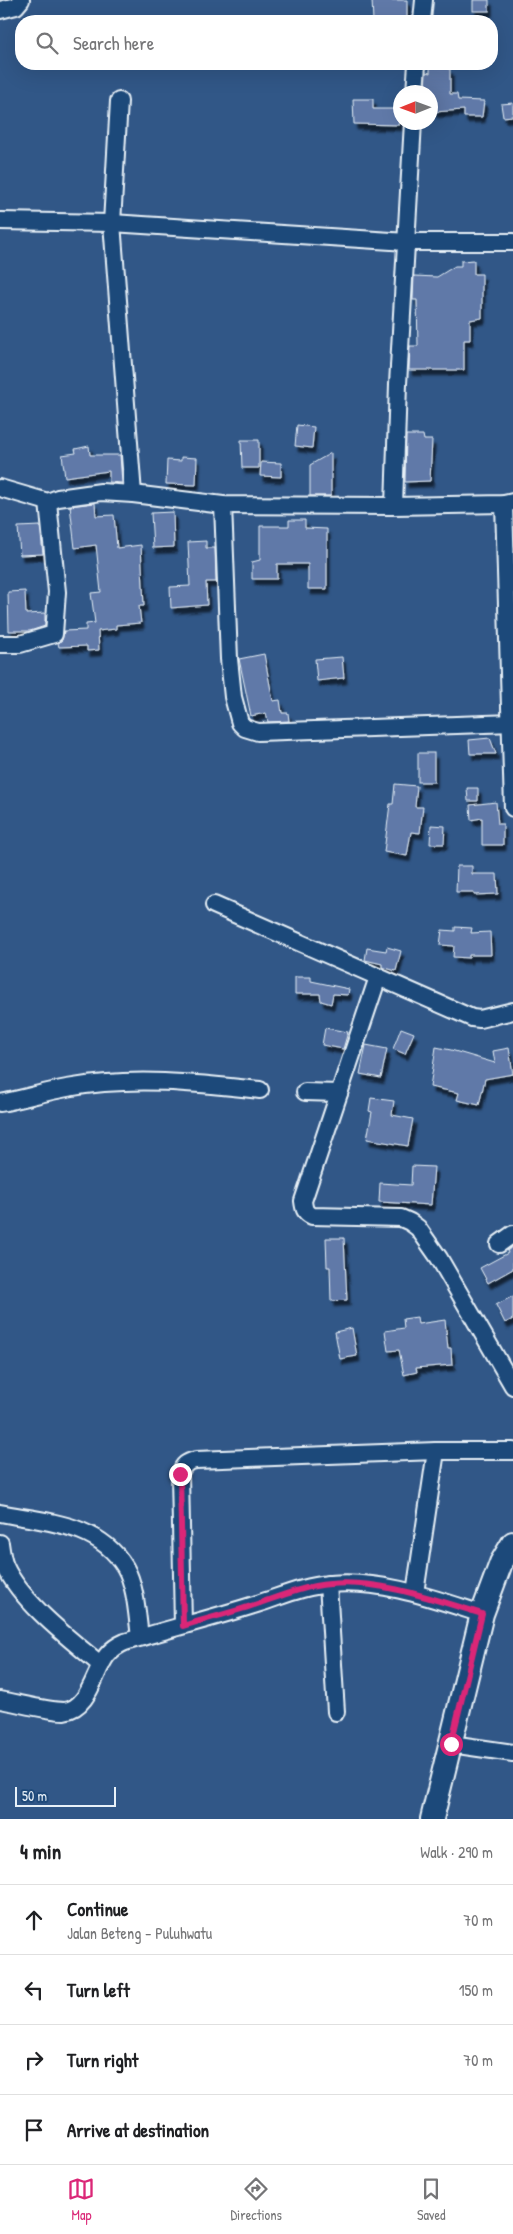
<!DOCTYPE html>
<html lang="en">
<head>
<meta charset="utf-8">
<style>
  :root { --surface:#fff; --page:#f2f2f2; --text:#202124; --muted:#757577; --line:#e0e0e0; --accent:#db2777 }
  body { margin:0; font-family:"Patrick Hand",sans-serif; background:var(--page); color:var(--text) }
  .compass { position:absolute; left:393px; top:85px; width:45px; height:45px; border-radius:50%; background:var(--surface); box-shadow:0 5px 20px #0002; rotate:269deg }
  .scale { position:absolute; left:15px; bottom:12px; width:101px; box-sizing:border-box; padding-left:5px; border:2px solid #e8f1f8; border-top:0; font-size:14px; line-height:18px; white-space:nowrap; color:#e8f1f8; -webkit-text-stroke:4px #1f4a7a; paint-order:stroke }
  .stop { position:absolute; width:15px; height:15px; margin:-11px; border:4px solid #db2777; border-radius:50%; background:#fff }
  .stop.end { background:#db2777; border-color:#fff; box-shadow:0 1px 5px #0008 }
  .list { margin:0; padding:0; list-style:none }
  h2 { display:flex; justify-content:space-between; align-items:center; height:65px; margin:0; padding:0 20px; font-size:21px }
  h2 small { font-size:16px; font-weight:400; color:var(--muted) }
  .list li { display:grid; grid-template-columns:32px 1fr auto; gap:15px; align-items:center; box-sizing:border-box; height:70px; padding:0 20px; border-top:1px solid var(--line) }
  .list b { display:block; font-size:19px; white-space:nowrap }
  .list p { margin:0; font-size:16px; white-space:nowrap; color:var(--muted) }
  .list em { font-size:16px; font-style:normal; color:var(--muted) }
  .icon { flex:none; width:28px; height:28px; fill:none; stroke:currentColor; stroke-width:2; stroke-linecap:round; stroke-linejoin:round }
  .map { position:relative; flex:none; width:513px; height:1819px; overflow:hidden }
  .search { position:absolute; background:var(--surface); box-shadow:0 5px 20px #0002; left:15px; right:15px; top:15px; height:55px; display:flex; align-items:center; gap:12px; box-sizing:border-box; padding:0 18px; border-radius:20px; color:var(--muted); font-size:19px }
  .sheet { height:345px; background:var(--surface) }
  nav { display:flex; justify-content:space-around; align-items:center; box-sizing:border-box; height:70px; border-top:1px solid var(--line); background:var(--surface); font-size:14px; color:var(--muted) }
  nav a { display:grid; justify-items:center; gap:2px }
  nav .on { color:var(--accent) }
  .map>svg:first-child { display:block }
  .building { fill:#6179a8; stroke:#e8f1f8; filter:url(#shadow) }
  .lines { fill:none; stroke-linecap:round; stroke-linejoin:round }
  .street-casing { stroke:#e8f1f8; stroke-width:20 }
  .secondary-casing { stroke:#e8f1f8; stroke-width:26 }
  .street { stroke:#1f4a7a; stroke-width:16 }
  .secondary { stroke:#1f4a7a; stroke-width:22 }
  .route { stroke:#db2777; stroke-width:6 }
</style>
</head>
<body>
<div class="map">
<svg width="513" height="1819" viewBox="0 0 513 1819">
  <defs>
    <filter id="shadow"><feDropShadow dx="3" dy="5.5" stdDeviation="1" flood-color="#0009"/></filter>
  </defs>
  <rect width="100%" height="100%" fill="#315787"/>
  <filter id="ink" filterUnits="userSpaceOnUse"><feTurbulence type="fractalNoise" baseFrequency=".02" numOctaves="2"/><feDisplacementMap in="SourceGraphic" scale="10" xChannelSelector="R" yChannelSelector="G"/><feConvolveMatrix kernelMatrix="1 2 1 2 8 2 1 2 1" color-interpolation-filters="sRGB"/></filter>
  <g filter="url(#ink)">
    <g class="building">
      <path d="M372 0H407V21H373Z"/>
      <rect x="473" y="0" width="16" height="11"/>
      <path d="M430 66 450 69V94H457L458 100 484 101 482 117H464V110L434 112V92H425L426 72 430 73Z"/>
      <path d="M353 99H373V109H399V125L354 124Z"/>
      <path d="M513 103V116L503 117 501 104Z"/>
      <path d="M474 260V274H482V318L470 320V340H464V370H409L410 346H418L417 300H413L414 276 437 277 455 266H461V261Z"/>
      <path d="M297 425 314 427 312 448 295 446Z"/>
      <path d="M406 435H423L424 440H432L430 481 405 482Z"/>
      <path d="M241 440H259V468H242Z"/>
      <path d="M89 446 90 455H120L122 483 109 482V471L65 477 62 455 76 453 75 449Z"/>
      <path d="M331 453V496H310V465Z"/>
      <path d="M181 457 197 458 196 485 166 484 167 460 181 461Z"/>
      <path d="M261 462 281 463V477L260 476Z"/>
      <path d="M95 503 96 516 114 515 117 548 141 545 144 606H139L141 623 116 625V629L98 631 99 650 87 651V646L59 647 58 643 62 640 64 631 86 630V624L95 623 91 593 101 592 96 545 75 548 70 506Z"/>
      <path d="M173 512 174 547 153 548 151 513Z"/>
      <path d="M289 520H305V528L327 529V589H308V564H277V579H252V562L260 560V526H289Z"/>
      <path d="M40 526 43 554 20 555 18 527Z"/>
      <path d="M206 541V548H215L216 582H206L207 605 171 608 170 587 190 586 188 542Z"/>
      <path d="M25 591 26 614 45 613V626L30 631H9L8 592Z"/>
      <path d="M264 654 273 701 280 700 282 713H288L289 721 268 722 266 713 251 716 239 659Z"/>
      <path d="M342 657 344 678 317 681 315 659Z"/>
      <path d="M490 738 496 754H470L469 740Z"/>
      <rect x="418" y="753" width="16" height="29"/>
      <path d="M395 784 417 786 415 807H423L420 833 411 832 407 856 384 852 390 804H393Z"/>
      <path d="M467 788H478V801H468Z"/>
      <path d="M496 802 498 824H503V845H482V818L471 820 470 805Z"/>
      <path d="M431 825 445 826 444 844H430Z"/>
      <path d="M457 866H472V874H497L498 894 474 895V892H456Z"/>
      <path d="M455 927 472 928 471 933 490 932 491 955H469V958L453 957 454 946 440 945 442 930 455 931Z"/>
      <path d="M387 947 401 951 396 971 382 967V964L365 960 367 948 386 951Z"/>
      <path d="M295 977H311V981L349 989 348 995 333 994 331 1004 321 1001 320 994H295Z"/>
      <path d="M325 1028 348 1032 343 1049 322 1045Z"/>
      <path d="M401 1028 414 1033 405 1054 393 1049Z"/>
      <path d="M366 1045 387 1049 381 1078 360 1074Z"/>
      <path d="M436 1047 451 1050 495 1063 493 1051 509 1048 513 1074 485 1079 479 1105 457 1100 459 1093 430 1087Z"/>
      <path d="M371 1098 394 1101 392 1115 413 1119 408 1146 367 1139 372 1112 369 1111Z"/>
      <path d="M412 1166 434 1167 431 1205 379 1202 380 1183 411 1185Z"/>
      <path d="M326 1238H344L347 1300 331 1301 330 1267H327Z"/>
      <path d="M513 1246V1269L488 1283 480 1268 508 1253 507 1251Z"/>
      <path d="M513 1296V1319L505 1323 496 1305Z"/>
      <path d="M417 1317 418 1324 445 1320 448 1348H451L452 1365 416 1368 417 1372 404 1375 399 1350 388 1351 385 1331 404 1328 403 1319Z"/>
      <path d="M352 1328 357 1356 340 1359 335 1332Z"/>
    </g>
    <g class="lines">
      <g class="street-casing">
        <g id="street">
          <path d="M0 10 16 6 21 0"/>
          <path d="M422 21 424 0"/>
          <path d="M415 92 417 64"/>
          <path d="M119 101 112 223 133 494"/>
          <path d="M0 221 112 223 407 242H513"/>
          <path d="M0 488 48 502 58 498 101 492 133 494 223 505 394 506 504 504 513 502"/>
          <path d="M504 504 513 808"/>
          <path d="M223 505 229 659 233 697 240 723 245 728 258 732 513 723"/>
          <path d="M394 506 398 384 413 122"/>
          <path d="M0 644H20L54 634 57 592 48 502"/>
          <path d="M214 905 472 1018 480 1019 513 1011"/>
          <path d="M378 977 303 1201C304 1209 305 1213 312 1216L401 1218 410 1222 418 1228 439 1258 513 1386"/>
          <path d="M305 1092 339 1093"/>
          <path d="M0 1103C23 1099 44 1092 67 1088 132 1076 196 1083 260 1090"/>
          <path d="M499 1244 513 1234"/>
          <path d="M0 1513C45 1522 99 1523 125 1567 136 1586 137 1615 140 1637"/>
          <path d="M0 1543C1 1550 2 1559 5 1566 21 1602 71 1640 101 1665"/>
          <path d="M328 1584 336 1712"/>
          <path d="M415 1593 436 1451"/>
          <path d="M183 1625 180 1474C183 1464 187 1462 196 1460L436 1451H513"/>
          <path d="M0 1700C18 1703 47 1711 64 1711 89 1709 94 1672 107 1655 112 1649 118 1645 125 1642 169 1629 213 1618 257 1604 282 1596 304 1586 330 1584 381 1579 435 1599 482 1614"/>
          <path d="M451 1744 513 1753"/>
        </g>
      </g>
      <g class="secondary-casing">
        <path id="secondary" d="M432 1819 482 1614 501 1563 513 1543"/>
      </g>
      <use href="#street" class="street"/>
      <use href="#secondary" class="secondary"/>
    </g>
  </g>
  <g class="lines" filter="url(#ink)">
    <path class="route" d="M180 1474 183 1626C208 1618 235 1612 260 1603 283 1595 305 1586 330 1584 379 1579 436 1600 482 1614L451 1744"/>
  </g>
</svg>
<svg class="compass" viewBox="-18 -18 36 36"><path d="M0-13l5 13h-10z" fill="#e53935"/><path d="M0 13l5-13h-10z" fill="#757577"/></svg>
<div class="scale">50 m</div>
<div class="stop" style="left:451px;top:1744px"></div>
<div class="stop end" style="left:180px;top:1474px"></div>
<div class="search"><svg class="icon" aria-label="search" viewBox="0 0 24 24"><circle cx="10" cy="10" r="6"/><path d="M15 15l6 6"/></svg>Search here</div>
</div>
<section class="sheet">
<h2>4 min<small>Walk · 290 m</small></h2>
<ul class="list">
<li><svg class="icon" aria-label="ahead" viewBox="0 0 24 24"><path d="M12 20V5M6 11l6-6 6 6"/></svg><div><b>Continue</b><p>Jalan Beteng - Puluhwatu</p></div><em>70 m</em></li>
<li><svg class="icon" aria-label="left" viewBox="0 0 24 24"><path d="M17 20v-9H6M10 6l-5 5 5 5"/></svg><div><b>Turn left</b></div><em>150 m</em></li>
<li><svg class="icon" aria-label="right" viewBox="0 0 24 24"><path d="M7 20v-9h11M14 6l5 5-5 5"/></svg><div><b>Turn right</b></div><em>70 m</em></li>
<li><svg class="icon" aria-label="arrive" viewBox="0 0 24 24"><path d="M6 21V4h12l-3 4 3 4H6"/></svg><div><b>Arrive at destination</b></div></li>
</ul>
</section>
<nav>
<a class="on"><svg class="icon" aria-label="map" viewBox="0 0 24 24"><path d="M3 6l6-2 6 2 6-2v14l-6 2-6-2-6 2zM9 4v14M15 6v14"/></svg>Map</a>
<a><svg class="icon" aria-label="directions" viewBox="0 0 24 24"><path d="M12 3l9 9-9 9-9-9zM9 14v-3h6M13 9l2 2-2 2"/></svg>Directions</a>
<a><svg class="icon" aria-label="saved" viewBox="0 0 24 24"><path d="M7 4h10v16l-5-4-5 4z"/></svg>Saved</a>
</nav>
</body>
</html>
